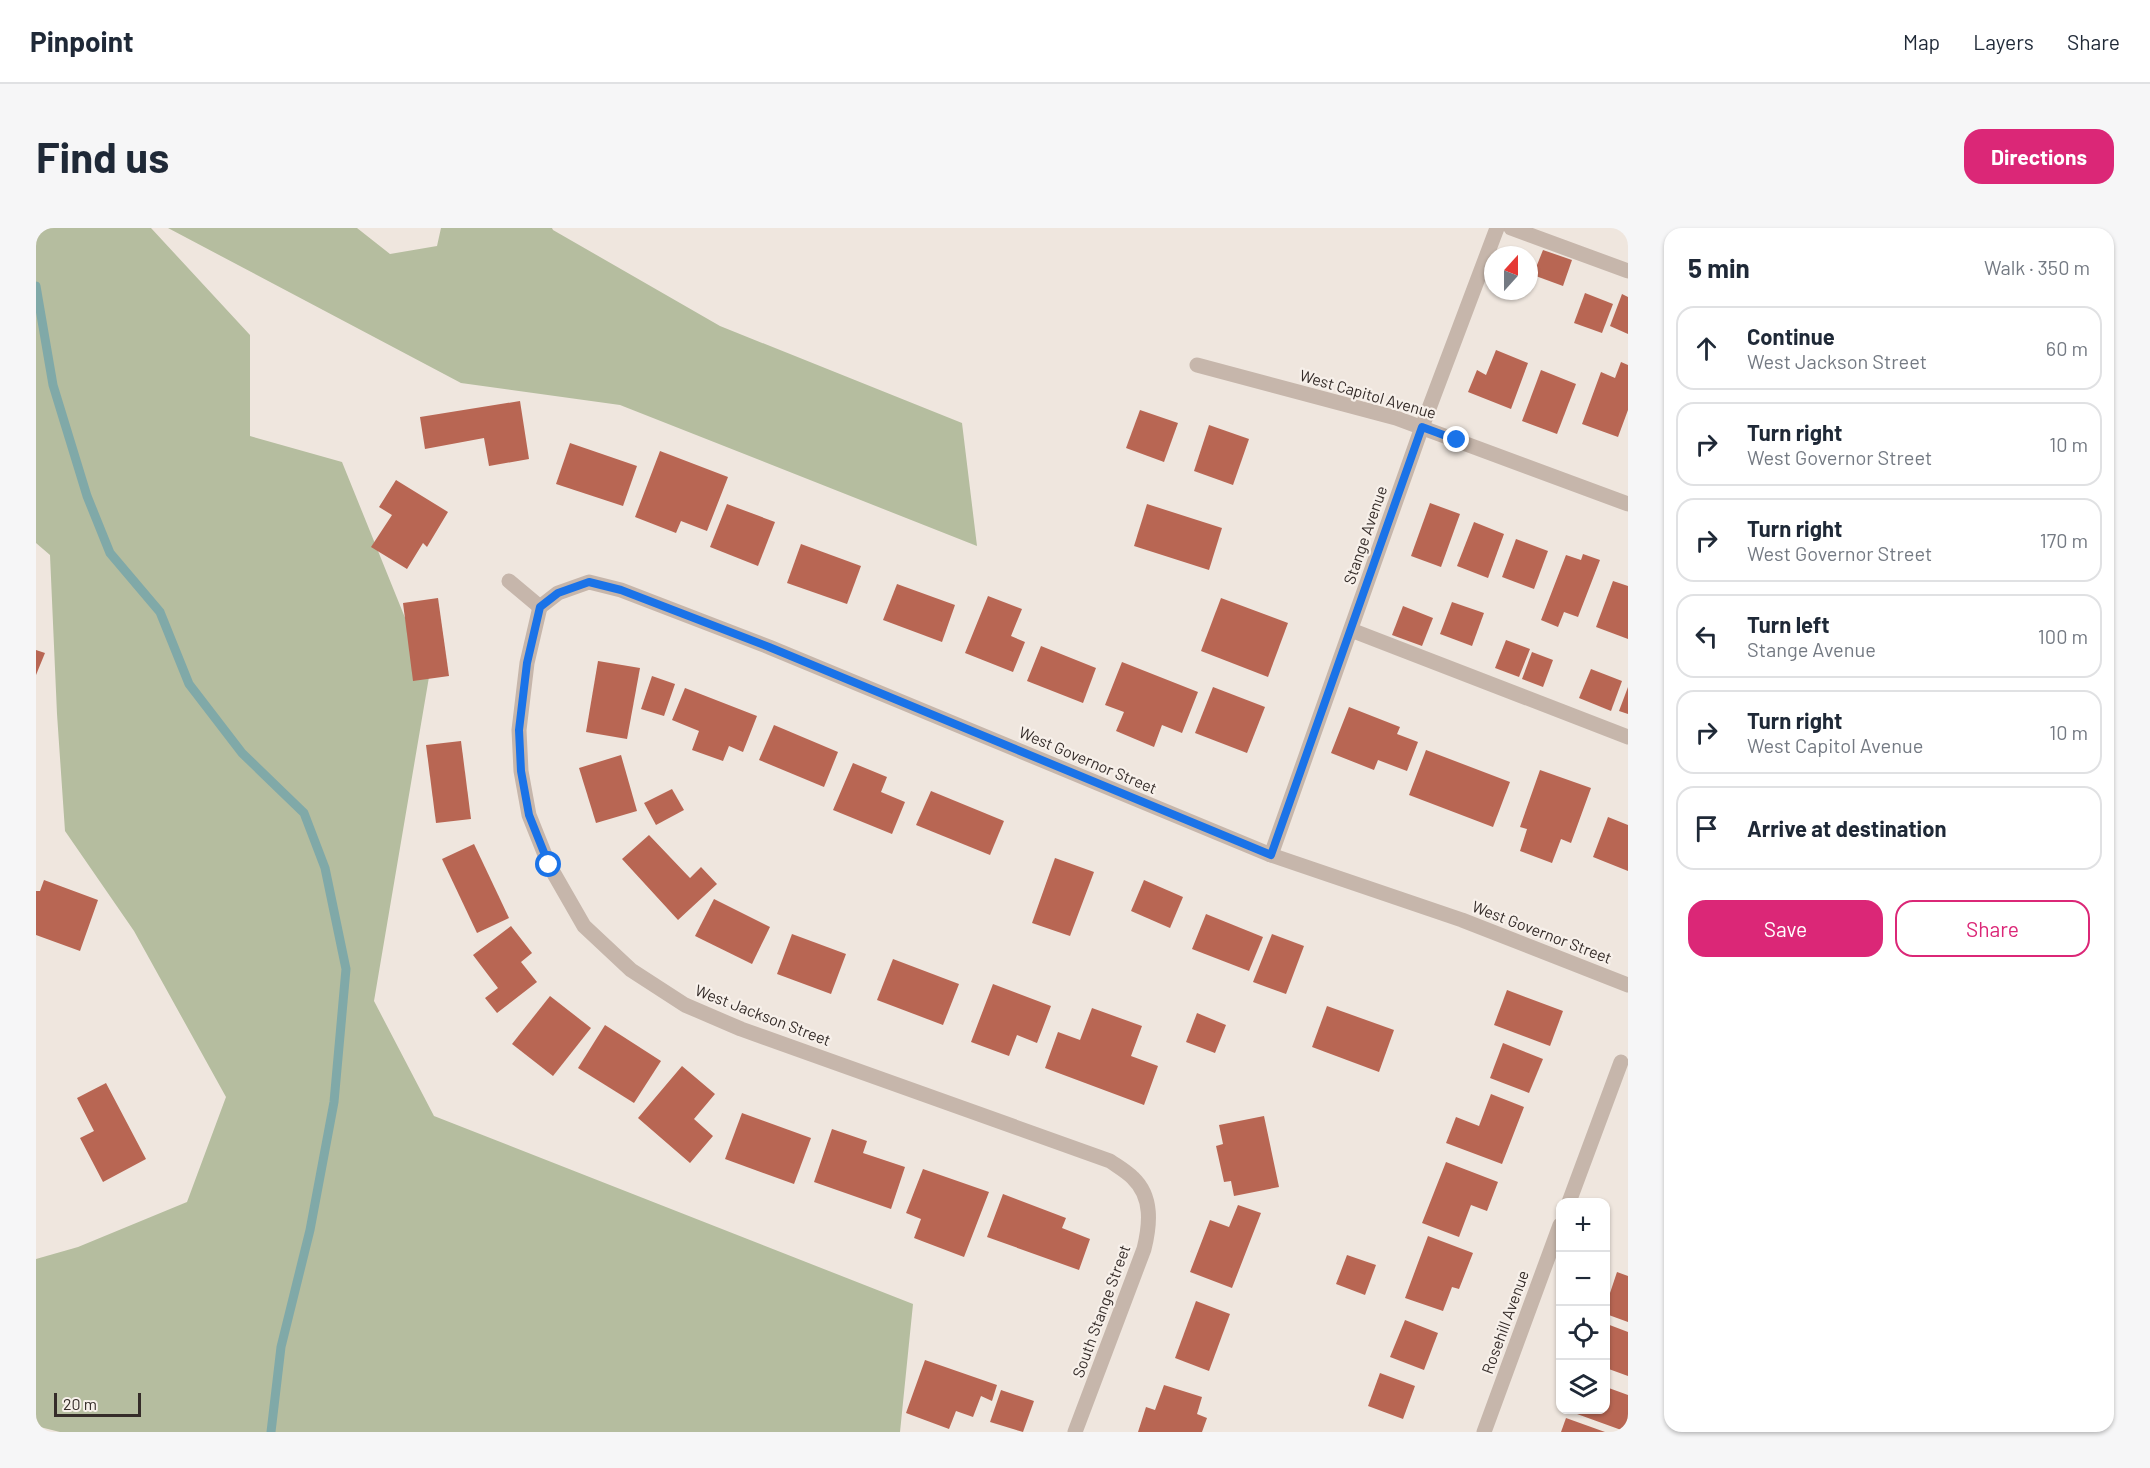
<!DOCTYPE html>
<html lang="en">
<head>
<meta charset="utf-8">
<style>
  :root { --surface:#fff; --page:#f6f6f7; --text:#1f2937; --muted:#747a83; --line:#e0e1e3; --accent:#db2777 }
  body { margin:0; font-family:Barlow,sans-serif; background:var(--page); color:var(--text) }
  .controls { position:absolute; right:18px; bottom:18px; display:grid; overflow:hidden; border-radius:12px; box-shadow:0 2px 4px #0004 }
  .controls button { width:54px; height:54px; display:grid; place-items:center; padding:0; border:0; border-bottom:2px solid var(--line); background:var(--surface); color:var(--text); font:30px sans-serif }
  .compass { position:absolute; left:1448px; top:18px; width:54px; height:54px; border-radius:50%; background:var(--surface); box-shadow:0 2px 4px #0004; rotate:21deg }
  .scale { position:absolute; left:18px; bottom:15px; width:87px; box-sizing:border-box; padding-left:6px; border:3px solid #352c29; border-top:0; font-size:16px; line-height:21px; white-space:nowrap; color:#352c29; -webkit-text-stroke:4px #f7f0ea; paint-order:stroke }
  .stop { position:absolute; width:18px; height:18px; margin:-14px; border:4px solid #1a73e8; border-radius:50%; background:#fff }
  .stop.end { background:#1a73e8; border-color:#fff; box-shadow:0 2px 6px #0008 }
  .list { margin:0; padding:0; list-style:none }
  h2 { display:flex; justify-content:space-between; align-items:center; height:78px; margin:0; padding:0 24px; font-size:26px }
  h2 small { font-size:20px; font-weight:400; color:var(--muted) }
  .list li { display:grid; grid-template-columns:39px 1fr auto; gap:18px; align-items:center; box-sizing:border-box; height:84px; margin:0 12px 12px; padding:0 12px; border:2px solid var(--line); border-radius:18px }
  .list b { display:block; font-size:22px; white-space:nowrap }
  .list p { margin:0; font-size:20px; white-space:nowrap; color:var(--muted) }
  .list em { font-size:20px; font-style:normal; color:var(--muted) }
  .actions { display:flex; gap:12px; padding:18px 24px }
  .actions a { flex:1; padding:14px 0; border:2px solid var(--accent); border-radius:18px; text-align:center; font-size:21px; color:var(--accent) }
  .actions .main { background:var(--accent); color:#fff }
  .icon { flex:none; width:33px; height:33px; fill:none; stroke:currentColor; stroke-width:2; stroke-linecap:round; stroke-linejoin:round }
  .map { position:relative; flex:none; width:1592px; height:1204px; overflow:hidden; border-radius:18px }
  header { display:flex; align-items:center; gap:36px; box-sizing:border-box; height:84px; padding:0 30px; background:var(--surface); border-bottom:2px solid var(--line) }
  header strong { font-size:28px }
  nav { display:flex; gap:33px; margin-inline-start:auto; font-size:21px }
  .intro { display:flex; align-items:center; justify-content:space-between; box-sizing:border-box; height:144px; padding:0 36px }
  h1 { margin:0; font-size:42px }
  .button { padding:15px 27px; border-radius:18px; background:var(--accent); color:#fff; font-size:21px; font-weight:700 }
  main { display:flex; gap:36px; padding:0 36px }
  aside { flex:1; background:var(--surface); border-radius:18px; box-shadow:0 2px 4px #0004 }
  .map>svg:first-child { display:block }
  .green { fill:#b5bd9f }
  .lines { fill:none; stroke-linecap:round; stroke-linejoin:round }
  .stream { stroke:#80a9a8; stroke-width:9 }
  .building { fill:#b86653 }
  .service { stroke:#c6b6ab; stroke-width:15 }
  .minor { stroke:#c6b6ab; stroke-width:15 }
  .route { stroke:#1a73e8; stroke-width:8 }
  .labels { text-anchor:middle; stroke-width:4.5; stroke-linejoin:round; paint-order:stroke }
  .street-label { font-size:16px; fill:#352c29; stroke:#f7f0ea }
</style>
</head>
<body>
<header>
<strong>Pinpoint</strong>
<nav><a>Map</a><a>Layers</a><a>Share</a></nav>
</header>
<div class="intro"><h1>Find us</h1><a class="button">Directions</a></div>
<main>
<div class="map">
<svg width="1592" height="1204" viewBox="0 0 1592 1204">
  <rect width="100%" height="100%" fill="#efe6de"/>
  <g class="green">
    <path d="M0 0H115L214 107V208L306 234 393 449 338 773 398 888 877 1076 864 1204H24L0 1198V1031L42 1019 151 974 190 869 98 703 29 603 21 486 14 327 0 315Z"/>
    <path d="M132 0H321L354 26 401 18 405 0H516L517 2 684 98 926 195 941 318 584 177 425 155Z"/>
  </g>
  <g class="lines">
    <path class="stream" d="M0 58 17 157 51 268 74 325 124 384 153 456 206 525 268 585 289 640 310 741 298 874 274 1002 245 1119 235 1204"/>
  </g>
  <g class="building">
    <path d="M1507 22 1536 32 1527 58 1497 47Z"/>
    <path d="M1549 65 1577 76 1566 105 1538 95Z"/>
    <path d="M1586 66 1592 69V106L1574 98Z"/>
    <path d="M1460 122 1492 135 1475 181 1432 164 1441 142 1450 147Z"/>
    <path d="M1585 134 1592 137V182L1582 209 1546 196 1565 144 1579 150Z"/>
    <path d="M1505 142 1540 156 1521 206 1486 193Z"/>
    <path d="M484 173 493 231 453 238 448 210 389 221 384 189Z"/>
    <path d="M1104 182 1142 195 1128 234 1090 220Z"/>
    <path d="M1173 197 1213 211 1197 257 1158 243Z"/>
    <path d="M534 215 601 238 587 278 520 256Z"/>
    <path d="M624 223 692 249 671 303 645 293 640 305 599 289Z"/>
    <path d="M360 252 412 284 391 319 387 315 371 341 335 319 356 287 343 279Z"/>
    <path d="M1394 275 1424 286 1405 339 1375 328Z"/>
    <path d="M691 276 739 294 722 338 674 319Z"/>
    <path d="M1111 276 1186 300 1173 342 1098 318Z"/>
    <path d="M1438 294 1468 306 1452 350 1421 338Z"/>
    <path d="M1480 311 1512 323 1498 361 1466 349Z"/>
    <path d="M765 316 825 338 811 376 751 355Z"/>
    <path d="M1547 326 1564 332 1542 389 1528 384 1522 399 1505 392 1530 327 1545 332Z"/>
    <path d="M1577 353 1592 358V411L1560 399Z"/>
    <path d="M861 356 919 377 906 414 847 392Z"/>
    <path d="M952 368 986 381 975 408 989 414 977 444 929 425Z"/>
    <path d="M402 370 413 448 377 453 367 375Z"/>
    <path d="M1185 370 1252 395 1232 449 1165 423Z"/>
    <path d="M1416 374 1448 385 1436 418 1404 406Z"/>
    <path d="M1367 378 1397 390 1386 418 1356 407Z"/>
    <path d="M1470 412 1494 421 1483 449 1459 440Z"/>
    <path d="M1005 418 1060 440 1047 475 991 453Z"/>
    <path d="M0 422 9 425 0 447Z"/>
    <path d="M1496 424 1517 432 1507 459 1486 451Z"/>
    <path d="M562 433 604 440 591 511 550 504Z"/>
    <path d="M1086 434 1162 464 1146 505 1126 497 1118 519 1080 503 1088 484 1069 477Z"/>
    <path d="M1555 441 1586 453 1575 483 1543 470Z"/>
    <path d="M616 448 639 456 628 488 605 481Z"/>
    <path d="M1177 459 1229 479 1211 525 1159 505Z"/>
    <path d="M1592 459V486L1583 483Z"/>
    <path d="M649 460 721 488 707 524 693 518 687 533 656 522 663 503 636 492Z"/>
    <path d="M1313 479 1364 499 1361 506 1382 514 1371 543 1342 532 1338 542 1295 525Z"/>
    <path d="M738 497 802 524 788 559 723 532Z"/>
    <path d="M425 513 435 591 400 595 390 517Z"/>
    <path d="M1390 522 1474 554 1457 599 1373 567Z"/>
    <path d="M585 527 601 583 560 595 543 540Z"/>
    <path d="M817 535 851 549 845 564 869 574 856 606 797 582Z"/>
    <path d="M1504 542 1555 560 1535 615 1525 611 1516 635 1484 623 1491 601 1484 599Z"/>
    <path d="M636 561 648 582 620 597 608 575Z"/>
    <path d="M895 563 968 593 954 627 880 597Z"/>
    <path d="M1572 589 1592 597V643L1557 629Z"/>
    <path d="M613 607 654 650 665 639 681 656 642 692 586 631Z"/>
    <path d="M438 616 473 690 441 705 406 631Z"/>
    <path d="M1019 630 1058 644 1034 708 996 695Z"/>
    <path d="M8 652 62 672 44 723 0 707V663H4Z"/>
    <path d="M1108 652 1147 669 1134 700 1095 683Z"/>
    <path d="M678 671 734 699 716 736 659 708Z"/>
    <path d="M1170 686 1227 709 1213 743 1156 721Z"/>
    <path d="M475 698 496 725 485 734 501 754 461 785 449 770 462 760 437 727Z"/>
    <path d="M756 706 810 726 795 766 741 746Z"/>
    <path d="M1236 706 1268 718 1250 766 1217 754Z"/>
    <path d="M857 731 923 756 907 797 841 772Z"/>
    <path d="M957 756 1015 778 1001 815 981 807 973 828 935 814Z"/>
    <path d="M1471 762 1527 783 1514 818 1458 797Z"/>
    <path d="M514 768 555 800 517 848 476 816Z"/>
    <path d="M1291 778 1358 802 1343 844 1276 819Z"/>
    <path d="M1056 780 1106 798 1095 828 1122 838 1108 877 1009 840 1022 804 1044 812Z"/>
    <path d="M1161 785 1190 797 1179 825 1150 814Z"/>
    <path d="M569 797 625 833 598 875 542 840Z"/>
    <path d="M1467 815 1507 831 1493 865 1454 850Z"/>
    <path d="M646 838 679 866 658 891 677 908 654 935 602 890Z"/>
    <path d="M70 855 110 931 67 954 44 910 58 903 41 870Z"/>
    <path d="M1455 866 1488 879 1466 936 1410 915 1420 889 1443 898Z"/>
    <path d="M706 885 775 910 758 956 689 931Z"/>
    <path d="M1228 888 1243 959 1198 968 1195 953 1188 954 1180 918 1187 916 1183 897Z"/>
    <path d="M796 901 831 913 827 925 869 939 855 981 778 954Z"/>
    <path d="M1410 934 1462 954 1451 983 1435 977 1423 1009 1386 995Z"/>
    <path d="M887 941 953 964 928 1029 878 1010 885 991 870 985Z"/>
    <path d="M967 966 1030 990 1026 1000 1054 1011 1043 1042 951 1009Z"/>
    <path d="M1202 977 1225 985 1196 1060 1154 1044 1174 992 1193 999Z"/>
    <path d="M1392 1008 1437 1025 1423 1061 1416 1059 1407 1083 1369 1070Z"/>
    <path d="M1311 1027 1340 1037 1329 1067 1300 1056Z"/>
    <path d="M1581 1044 1592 1048V1094L1570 1086V1077Z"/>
    <path d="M1160 1073 1194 1086 1173 1143 1139 1130Z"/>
    <path d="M1369 1092 1402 1105 1388 1142 1354 1129Z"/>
    <path d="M1571 1096 1592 1104V1148L1570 1140Z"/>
    <path d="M889 1132 961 1157 956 1173 945 1168 937 1189 920 1183 913 1201 870 1185Z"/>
    <path d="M1344 1145 1379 1158 1367 1191 1332 1178Z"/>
    <path d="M1128 1157 1166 1169 1161 1186 1171 1190 1166 1204H1102L1110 1179 1119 1182Z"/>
    <path d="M1570 1159 1592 1167V1192L1588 1203 1530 1182H1570Z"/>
    <path d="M965 1162 998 1173 987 1204 954 1194Z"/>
    <path d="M1530 1190 1569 1204H1525Z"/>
  </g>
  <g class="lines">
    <g class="service">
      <path d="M1475 0 1592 43"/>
      <path d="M1315 402 1592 509"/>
    </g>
    <g class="minor">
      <path d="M1161 137 1360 190 1592 276"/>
      <path d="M473 353 504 379"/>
      <path d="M504 379 491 435 483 502 485 543 493 587 513 637 548 698 595 742 649 777 705 801 1074 933C1081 938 1090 943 1097 950 1117 969 1114 997 1108 1021L1039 1204"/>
      <path d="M504 379 522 365 553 354 585 362 733 419 1235 627 1426 692 1592 757"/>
      <path d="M1235 627 1386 199 1461 0"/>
      <path d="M1533 974 1585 834"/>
      <path d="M1448 1204 1524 997"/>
    </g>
  </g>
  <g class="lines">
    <path class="route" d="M513 637 493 587 485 543 483 502 491 435 504 379 522 365 553 354 585 362 733 419 1235 627 1386 199 1421 212"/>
  </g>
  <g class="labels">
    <g class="street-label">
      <text transform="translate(1332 166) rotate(16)" y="6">West Capitol Avenue</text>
      <text transform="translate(1329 307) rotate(-71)" y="6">Stange Avenue</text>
      <text transform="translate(1052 532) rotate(23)" y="6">West Governor Street</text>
      <text transform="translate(1506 704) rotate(21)" y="6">West Governor Street</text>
      <text transform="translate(727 787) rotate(21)" y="6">West Jackson Street</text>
      <text transform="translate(1065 1083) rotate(-70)" y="6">South Stange Street</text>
      <text transform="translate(1469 1094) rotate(-70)" y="6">Rosehill Avenue</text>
    </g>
  </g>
</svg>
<div class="controls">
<button>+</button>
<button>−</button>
<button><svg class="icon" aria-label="locate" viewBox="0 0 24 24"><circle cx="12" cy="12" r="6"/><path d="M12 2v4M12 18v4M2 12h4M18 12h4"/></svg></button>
<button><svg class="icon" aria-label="layers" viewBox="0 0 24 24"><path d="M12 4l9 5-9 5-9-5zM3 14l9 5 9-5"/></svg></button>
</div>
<svg class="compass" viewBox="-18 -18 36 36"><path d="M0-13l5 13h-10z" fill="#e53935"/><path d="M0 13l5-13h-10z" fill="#747a83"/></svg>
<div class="scale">20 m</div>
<div class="stop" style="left:513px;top:637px"></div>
<div class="stop end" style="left:1421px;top:212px"></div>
</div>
<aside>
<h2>5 min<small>Walk · 350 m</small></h2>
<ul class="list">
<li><svg class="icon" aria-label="ahead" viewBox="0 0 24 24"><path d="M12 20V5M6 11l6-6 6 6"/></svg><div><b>Continue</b><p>West Jackson Street</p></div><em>60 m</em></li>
<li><svg class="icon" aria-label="right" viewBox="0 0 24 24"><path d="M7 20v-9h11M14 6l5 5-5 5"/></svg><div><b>Turn right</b><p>West Governor Street</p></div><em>10 m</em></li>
<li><svg class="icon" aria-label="right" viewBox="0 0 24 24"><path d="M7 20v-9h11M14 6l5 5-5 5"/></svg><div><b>Turn right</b><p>West Governor Street</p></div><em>170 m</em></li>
<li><svg class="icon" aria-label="left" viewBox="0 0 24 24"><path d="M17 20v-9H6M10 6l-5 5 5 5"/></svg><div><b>Turn left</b><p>Stange Avenue</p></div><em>100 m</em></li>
<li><svg class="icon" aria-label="right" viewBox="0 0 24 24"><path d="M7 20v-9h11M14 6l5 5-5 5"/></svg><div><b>Turn right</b><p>West Capitol Avenue</p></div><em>10 m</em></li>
<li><svg class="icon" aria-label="arrive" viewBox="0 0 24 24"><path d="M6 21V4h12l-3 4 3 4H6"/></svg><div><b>Arrive at destination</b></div></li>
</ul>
<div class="actions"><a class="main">Save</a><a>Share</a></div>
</aside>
</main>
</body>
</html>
